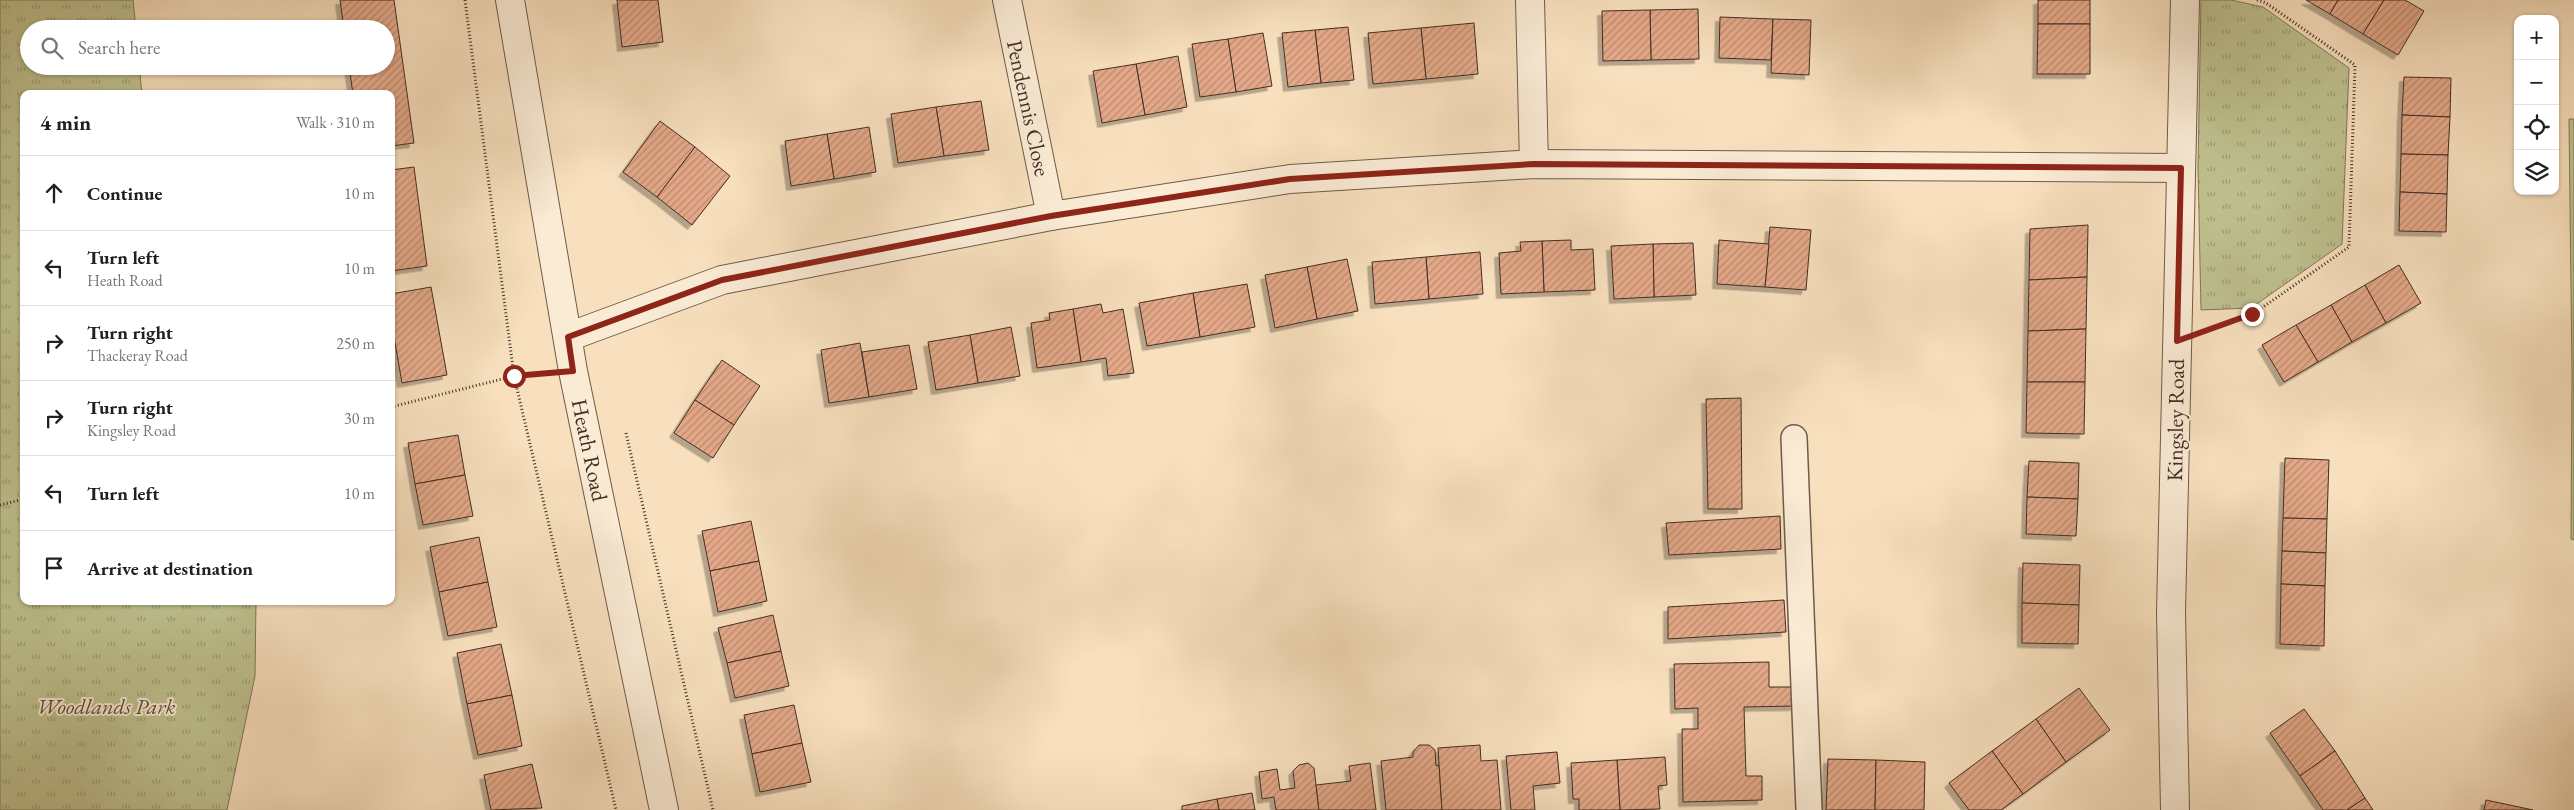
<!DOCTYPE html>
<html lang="en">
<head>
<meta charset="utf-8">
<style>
  :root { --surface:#fff; --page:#f6f6f6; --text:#202124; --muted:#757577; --line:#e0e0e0 }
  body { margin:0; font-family:"EB Garamond",serif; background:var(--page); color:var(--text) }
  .controls { position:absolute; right:15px; top:15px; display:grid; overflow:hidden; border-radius:10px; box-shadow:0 1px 4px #0004 }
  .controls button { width:45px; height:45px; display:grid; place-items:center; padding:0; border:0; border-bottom:1px solid var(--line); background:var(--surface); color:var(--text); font:25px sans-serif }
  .stop { position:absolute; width:15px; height:15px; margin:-11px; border:4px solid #8f2418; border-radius:50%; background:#fff }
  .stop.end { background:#8f2418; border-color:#fff; box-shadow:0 1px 5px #0008 }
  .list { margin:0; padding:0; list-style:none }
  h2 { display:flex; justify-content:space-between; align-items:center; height:65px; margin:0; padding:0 20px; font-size:21px }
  h2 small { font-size:16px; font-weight:400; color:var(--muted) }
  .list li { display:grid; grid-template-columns:32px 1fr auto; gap:15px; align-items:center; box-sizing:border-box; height:75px; padding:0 20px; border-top:1px solid var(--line) }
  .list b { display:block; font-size:19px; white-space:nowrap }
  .list p { margin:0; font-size:16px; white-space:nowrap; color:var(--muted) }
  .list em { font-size:16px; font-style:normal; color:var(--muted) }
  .icon { flex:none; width:28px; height:28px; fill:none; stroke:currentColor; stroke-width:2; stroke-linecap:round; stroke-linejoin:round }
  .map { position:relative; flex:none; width:2574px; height:810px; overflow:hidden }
  .search { position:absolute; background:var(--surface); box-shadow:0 1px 4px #0004; left:20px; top:20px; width:375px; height:55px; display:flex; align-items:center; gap:12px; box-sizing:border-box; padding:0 18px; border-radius:28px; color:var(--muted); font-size:19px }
  .panel { position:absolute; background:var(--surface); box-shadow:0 1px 4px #0004; left:20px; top:90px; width:375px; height:515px; border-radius:10px }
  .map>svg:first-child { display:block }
  .grass { fill:url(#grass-tufts); stroke:#80785a }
  .garden { fill:#bfc290; stroke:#80785a }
  .building { fill:url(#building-hatch); stroke:#422d24; filter:url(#shadow) }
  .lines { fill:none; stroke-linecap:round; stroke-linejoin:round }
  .service-casing { stroke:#705a4a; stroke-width:28 }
  .minor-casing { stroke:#705a4a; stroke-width:30 }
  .tertiary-casing { stroke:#705a4a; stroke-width:30 }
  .path { stroke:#422d24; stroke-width:3; stroke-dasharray:1 2.5; stroke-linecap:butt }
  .service { stroke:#faebd5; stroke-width:25 }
  .minor { stroke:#faebd5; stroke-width:28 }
  .tertiary { stroke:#faebd5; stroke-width:28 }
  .route { stroke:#8f2418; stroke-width:6 }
  .labels { text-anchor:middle; stroke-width:4; stroke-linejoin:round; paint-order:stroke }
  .street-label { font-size:22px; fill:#422d24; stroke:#faebd5 }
  .park-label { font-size:22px; font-style:italic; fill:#5b4b3a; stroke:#faebd5 }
</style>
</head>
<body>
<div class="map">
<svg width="2574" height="810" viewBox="0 0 2574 810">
  <defs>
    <pattern id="grass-tufts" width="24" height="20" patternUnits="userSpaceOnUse" patternTransform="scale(1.25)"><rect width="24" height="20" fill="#bfc290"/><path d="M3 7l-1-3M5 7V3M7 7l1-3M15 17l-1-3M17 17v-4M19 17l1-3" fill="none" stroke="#9d9e75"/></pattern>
    <pattern id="building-hatch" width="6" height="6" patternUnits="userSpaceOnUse" patternTransform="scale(1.25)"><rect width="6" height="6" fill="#e5a989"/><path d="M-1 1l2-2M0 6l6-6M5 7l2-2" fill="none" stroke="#bb8a70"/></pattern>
    <filter id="shadow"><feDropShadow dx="-4.5" dy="4.5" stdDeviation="0" flood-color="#0004"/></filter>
  </defs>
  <rect width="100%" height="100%" fill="#f8e0be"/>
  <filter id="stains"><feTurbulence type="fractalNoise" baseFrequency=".004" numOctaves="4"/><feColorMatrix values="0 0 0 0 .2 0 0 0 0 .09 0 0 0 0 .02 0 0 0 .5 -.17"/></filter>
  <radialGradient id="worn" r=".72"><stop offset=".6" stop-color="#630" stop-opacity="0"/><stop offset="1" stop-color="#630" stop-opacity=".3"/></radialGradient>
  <g class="grass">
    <path d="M0 0H133L136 29H29V66H139L142 94H24V601H256L255 676 227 810H0Z"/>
    <path d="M2201 0H2231L2263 7 2349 68 2342 244 2251 308 2201 310 2198 168Z"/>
  </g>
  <path class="garden" d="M2569 119H2574V540L2571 539 2572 374Z"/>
  <g class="building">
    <path d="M340 0H394L414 143 391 146V94H353L349 66H386V29H344Z"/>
    <path d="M617 0H658L663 42 622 47Z"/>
    <rect x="2038" y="0" width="52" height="24"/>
    <path d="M2306 0H2338L2330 14Z"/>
    <path d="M2338 0H2384L2363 34 2330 14Z"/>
    <path d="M2384 0H2405L2424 11 2398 55 2363 34Z"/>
    <path d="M1698 9 1699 59 1651 60 1650 10Z"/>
    <path d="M1650 10 1651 60 1603 61 1602 11Z"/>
    <path d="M1720 17 1773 19 1771 60 1719 58Z"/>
    <path d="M1773 19 1811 20 1809 75 1771 73Z"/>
    <path d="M1474 23 1478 74 1426 79 1421 28Z"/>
    <path d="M2038 24H2090V74H2037Z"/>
    <path d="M1348 27 1354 80 1321 83 1315 30Z"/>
    <path d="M1421 28 1426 79 1373 84 1368 33Z"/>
    <path d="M1315 30 1321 83 1288 87 1282 33Z"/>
    <path d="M1263 33 1272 86 1236 92 1228 39Z"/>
    <path d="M1228 39 1236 92 1200 97 1192 44Z"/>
    <path d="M1178 56 1187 107 1145 115 1136 64Z"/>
    <path d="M1136 64 1145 115 1102 123 1093 71Z"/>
    <path d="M2404 77 2451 78 2450 117 2402 115Z"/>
    <path d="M981 101 989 150 944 156 936 107Z"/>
    <path d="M936 107 944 156 898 163 891 114Z"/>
    <path d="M2402 115 2450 117 2448 155 2401 154Z"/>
    <path d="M660 121 695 147 657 197 623 172Z"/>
    <path d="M869 127 876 172 834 179 827 134Z"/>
    <path d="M827 134 834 179 791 186 785 141Z"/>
    <path d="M695 147 730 176 692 225 657 197Z"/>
    <path d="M2401 154 2448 155 2447 194 2400 192Z"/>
    <path d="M414 167 427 266 391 271V170Z"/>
    <path d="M2400 192 2447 194 2446 232 2399 231Z"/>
    <path d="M2088 225 2087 277 2029 280 2030 229Z"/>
    <path d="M1770 227 1811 230 1806 290 1765 287Z"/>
    <path d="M1571 240V250L1593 249 1595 290 1544 292 1542 241Z"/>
    <path d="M1719 240 1769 244 1765 287 1717 284Z"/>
    <path d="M1542 241 1544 292 1501 294 1499 253 1521 251 1520 242Z"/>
    <path d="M1693 243 1696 295 1654 297 1653 244Z"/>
    <path d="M1653 244 1654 297 1614 299 1611 246Z"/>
    <path d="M1480 252 1483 294 1429 299 1426 257Z"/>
    <path d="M1426 257 1429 299 1375 304 1372 262Z"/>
    <path d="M1347 259 1358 311 1317 319 1307 267Z"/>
    <path d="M2399 265 2421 303 2386 323 2365 285Z"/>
    <path d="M1307 267 1317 319 1275 328 1265 275Z"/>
    <path d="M2087 277 2086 329 2028 331 2029 280Z"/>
    <path d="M1247 284 1255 327 1200 337 1193 293Z"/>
    <path d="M2365 285 2386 323 2352 342 2331 305Z"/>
    <path d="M431 287 447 375 402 383 391 320V294Z"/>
    <path d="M1193 293 1200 337 1147 346 1139 303Z"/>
    <path d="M1101 304 1103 313 1123 309 1134 373 1108 376 1106 358 1081 362 1073 309Z"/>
    <path d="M2331 305 2352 342 2318 362 2296 325Z"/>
    <path d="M1073 309 1081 362 1037 368 1031 323 1050 320 1049 313Z"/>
    <path d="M2296 325 2318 362 2284 382 2262 345Z"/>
    <path d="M1011 327 1020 376 978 383 970 335Z"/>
    <path d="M2086 329 2085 382H2027L2028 331Z"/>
    <path d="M970 335 978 383 936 390 928 342Z"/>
    <path d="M860 343 869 397 829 403 821 350Z"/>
    <path d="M909 345 917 389 869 397 862 352Z"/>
    <path d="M722 360 760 386 734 425 695 400Z"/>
    <path d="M2027 382H2085L2084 434 2026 433Z"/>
    <path d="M1741 398 1742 509H1708L1706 399Z"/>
    <path d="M695 400 734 425 713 458 674 433Z"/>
    <path d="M458 435 465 475 415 484 408 443Z"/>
    <path d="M2285 458 2329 460 2327 519 2283 518Z"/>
    <path d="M2029 461 2079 463 2078 499 2027 497Z"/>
    <path d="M465 475 473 516 423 525 415 484Z"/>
    <path d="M2027 497 2078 499 2076 536 2026 534Z"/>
    <path d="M1780 516 1781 549 1669 555 1666 523Z"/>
    <path d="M2283 518 2327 519 2326 553 2282 551Z"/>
    <path d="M751 521 759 561 710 571 702 531Z"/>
    <path d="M479 537 488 582 439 592 430 547Z"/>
    <path d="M2282 551 2326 553 2325 586 2281 584Z"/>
    <path d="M759 561 767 601 718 612 710 571Z"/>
    <path d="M2023 563 2080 565 2079 605 2022 603Z"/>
    <path d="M488 582 497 627 448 636 439 592Z"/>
    <path d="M2281 584 2325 586 2324 646 2280 644Z"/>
    <path d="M1784 600 1786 632 1668 639V607Z"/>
    <path d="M2022 603 2079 605 2078 644 2022 643Z"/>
    <path d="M773 615 781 651 727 663 718 628Z"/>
    <path d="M501 644 512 695 467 704 457 653Z"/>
    <path d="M781 651 789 686 735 698 727 663Z"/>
    <path d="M1769 662V687H1795V706L1744 707 1746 776H1762V800L1683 802 1682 729H1698V708L1675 709 1674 664Z"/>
    <path d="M2079 688 2110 730 2066 762 2036 719Z"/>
    <path d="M512 695 522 746 478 755 467 704Z"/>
    <path d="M794 705 802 743 752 754 744 715Z"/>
    <path d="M2304 709 2335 751 2300 776 2270 733Z"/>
    <path d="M2036 719 2066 762 2023 794 1992 751Z"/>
    <path d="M802 743 811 782 760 792 752 754Z"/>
    <path d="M1419 745H1429L1435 750 1436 766 1439 765 1442 810H1386L1381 761 1413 757V752Z"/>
    <path d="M1480 745 1481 761 1497 760 1501 810H1442L1438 748Z"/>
    <path d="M1992 751 2023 794 2001 810H1969L1949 783Z"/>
    <path d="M2335 751 2365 798 2347 810H2323L2300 776Z"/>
    <path d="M1557 752 1560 783 1533 786 1535 810H1511L1506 756Z"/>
    <path d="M1665 757 1667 785 1658 786 1660 809 1620 810 1617 760Z"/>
    <path d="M1828 759 1876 760 1875 810H1826Z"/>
    <path d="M1617 760 1620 810H1579V799H1573L1571 763Z"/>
    <path d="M1876 760 1925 762 1924 810H1875Z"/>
    <path d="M1308 763 1314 768 1319 810H1276L1274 797 1262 799 1259 772 1277 769 1280 790 1295 788 1293 771 1299 765Z"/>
    <path d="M1370 763 1376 810H1319L1316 785 1351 781 1349 766Z"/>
    <path d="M532 764 542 808 491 810 484 775Z"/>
    <path d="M1252 793 1255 810H1219L1217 799Z"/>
    <path d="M2365 798 2373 810H2347Z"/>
    <path d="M1217 799 1219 810H1182V806Z"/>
    <path d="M2486 800 2533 810H2484Z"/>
  </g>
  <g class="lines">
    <g class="service-casing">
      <path id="service" d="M1794 438 1809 810"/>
    </g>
    <g class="minor-casing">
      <g id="minor">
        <path d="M1007 0 1051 216"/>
        <path d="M1530 0 1534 164"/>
        <path d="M568 337 722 280 1051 216 1290 179 1534 164 2181 168"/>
        <path d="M2175 810 2171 613 2185 0"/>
      </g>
    </g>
    <g class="tertiary-casing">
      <path id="tertiary" d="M510 0 573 371 664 810"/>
    </g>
    <g class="path">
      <path d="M465 0 514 376 616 810"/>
      <path d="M2213 328 2253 314 2349 247 2355 65 2266 3 2257 0"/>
      <path d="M391 407 514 376 537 374"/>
      <path d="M626 433 713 810"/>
      <path d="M0 505 24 499"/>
    </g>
    <use href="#service" class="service"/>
    <use href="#minor" class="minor"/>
    <use href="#tertiary" class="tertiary"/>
  </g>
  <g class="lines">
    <path class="route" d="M514 376 573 371 568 337 722 280 1051 216 1290 179 1534 164 2181 168 2177 341 2252 314"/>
  </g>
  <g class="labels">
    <g class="street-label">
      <text transform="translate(1029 108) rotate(78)" y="8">Pendennis Close</text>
      <text transform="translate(2175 420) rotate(-89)" y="8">Kingsley Road</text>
      <text transform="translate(590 450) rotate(78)" y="8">Heath Road</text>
    </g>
    <g class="park-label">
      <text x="106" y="714">Woodlands Park</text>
    </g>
  </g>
  <rect width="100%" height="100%" filter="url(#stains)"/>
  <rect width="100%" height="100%" fill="url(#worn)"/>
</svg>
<div class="controls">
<button>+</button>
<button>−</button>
<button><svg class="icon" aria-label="locate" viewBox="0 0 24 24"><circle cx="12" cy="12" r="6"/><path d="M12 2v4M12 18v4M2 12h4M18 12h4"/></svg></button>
<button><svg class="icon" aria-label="layers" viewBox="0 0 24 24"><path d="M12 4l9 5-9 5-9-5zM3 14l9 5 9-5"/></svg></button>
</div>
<div class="stop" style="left:514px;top:376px"></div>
<div class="stop end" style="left:2252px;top:314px"></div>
<div class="search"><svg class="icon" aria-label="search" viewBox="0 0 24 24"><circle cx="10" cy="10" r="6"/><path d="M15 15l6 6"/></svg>Search here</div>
<section class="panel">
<h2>4 min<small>Walk · 310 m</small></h2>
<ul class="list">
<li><svg class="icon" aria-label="ahead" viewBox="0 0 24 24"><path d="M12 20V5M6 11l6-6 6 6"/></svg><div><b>Continue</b></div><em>10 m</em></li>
<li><svg class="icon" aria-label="left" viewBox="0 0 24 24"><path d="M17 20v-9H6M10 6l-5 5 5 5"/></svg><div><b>Turn left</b><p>Heath Road</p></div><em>10 m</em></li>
<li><svg class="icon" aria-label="right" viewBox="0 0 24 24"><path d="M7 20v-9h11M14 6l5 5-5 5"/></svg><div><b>Turn right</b><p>Thackeray Road</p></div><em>250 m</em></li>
<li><svg class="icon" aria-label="right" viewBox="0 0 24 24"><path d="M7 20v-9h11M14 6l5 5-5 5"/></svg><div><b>Turn right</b><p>Kingsley Road</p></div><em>30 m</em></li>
<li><svg class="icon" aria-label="left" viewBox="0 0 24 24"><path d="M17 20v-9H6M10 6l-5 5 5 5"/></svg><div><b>Turn left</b></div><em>10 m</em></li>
<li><svg class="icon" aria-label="arrive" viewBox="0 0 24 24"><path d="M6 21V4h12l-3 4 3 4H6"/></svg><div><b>Arrive at destination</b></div></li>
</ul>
</section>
</div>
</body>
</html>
